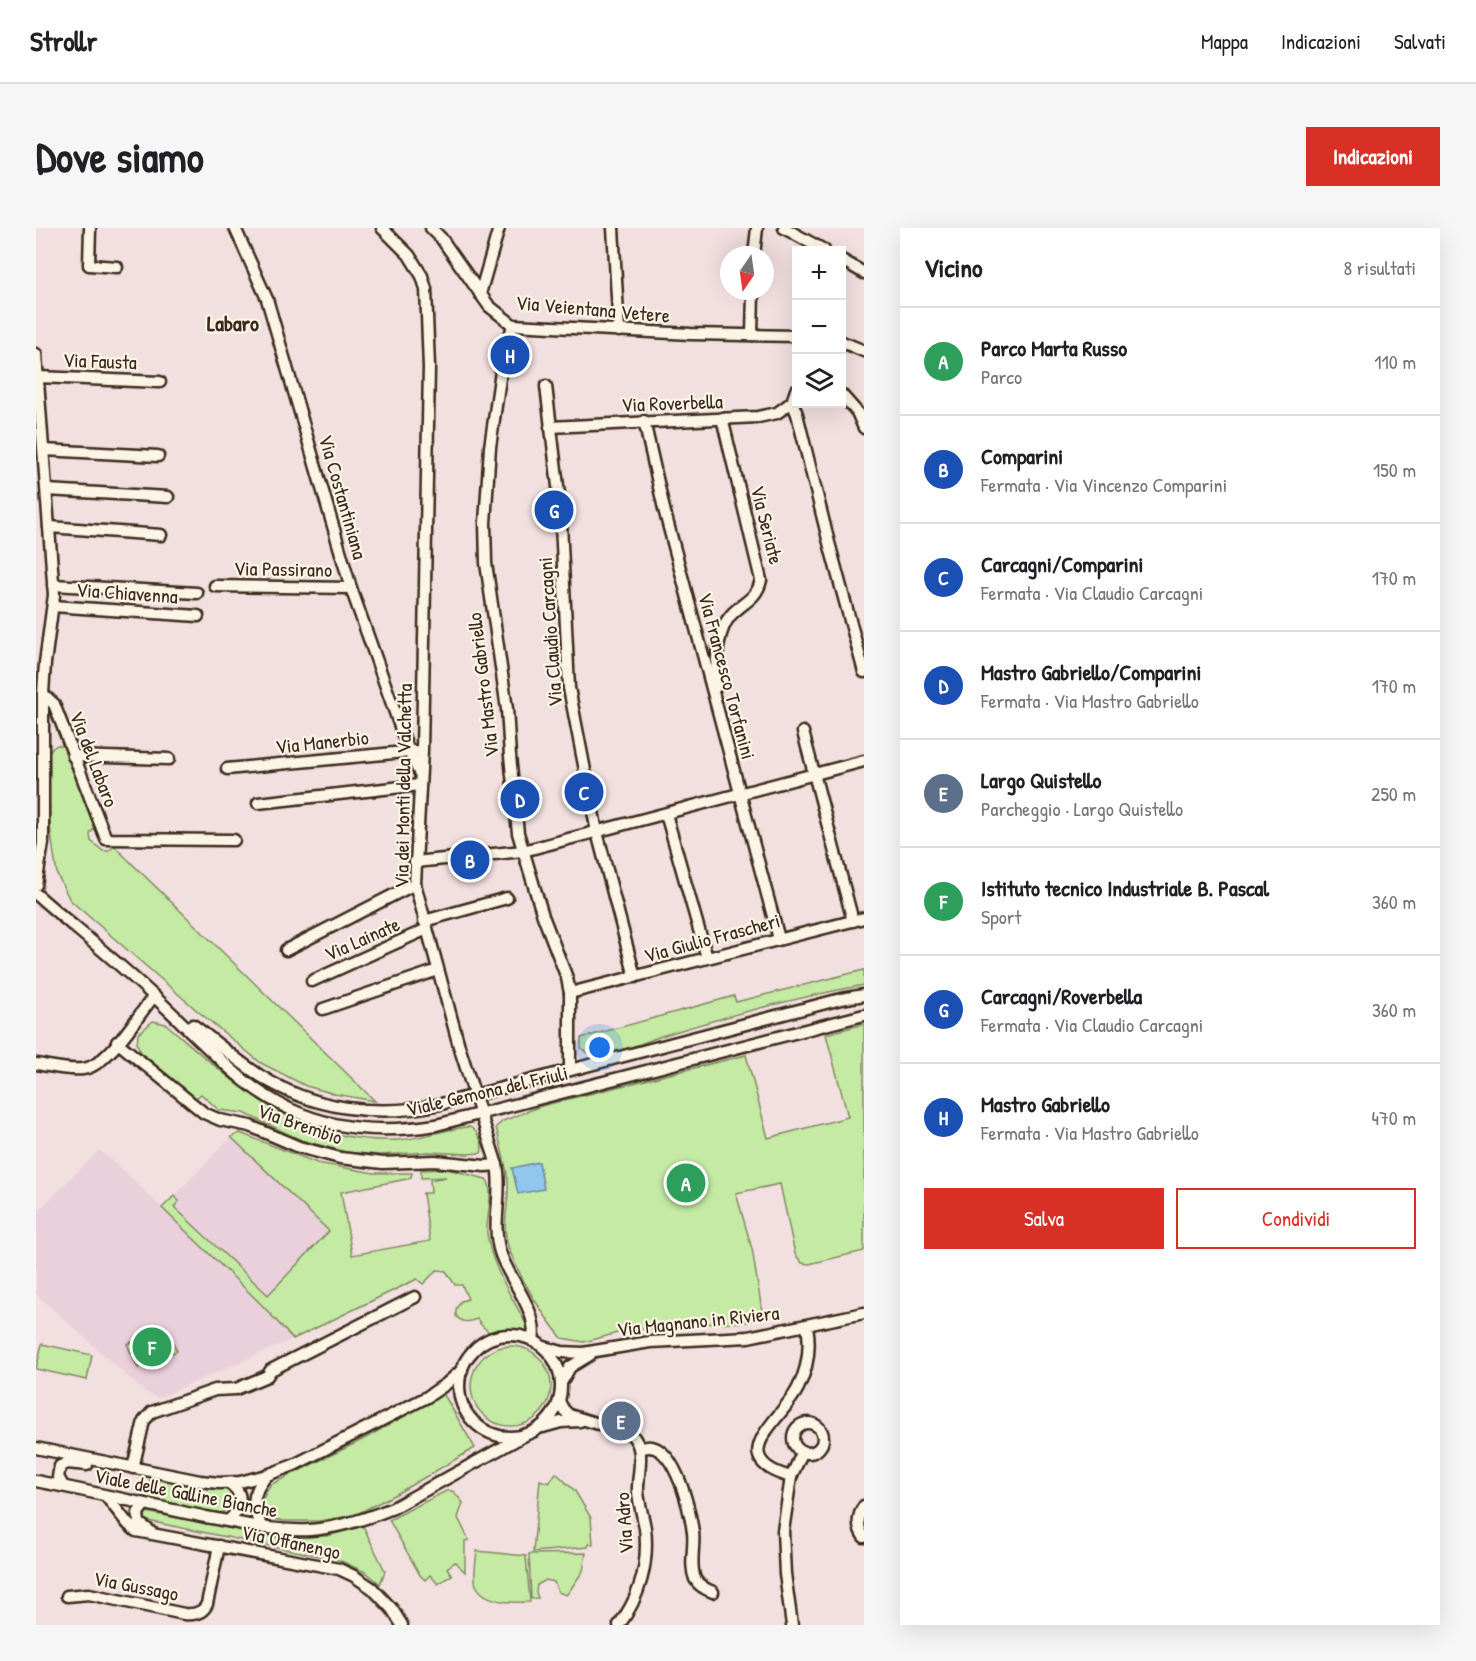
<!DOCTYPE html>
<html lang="it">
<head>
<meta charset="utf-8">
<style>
  :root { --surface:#fff; --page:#f6f6f6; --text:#202124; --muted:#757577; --line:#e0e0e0; --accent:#d93025 }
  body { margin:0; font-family:"Patrick Hand",sans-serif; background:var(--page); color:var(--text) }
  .controls { position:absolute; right:18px; top:18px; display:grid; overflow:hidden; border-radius:0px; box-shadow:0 6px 24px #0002 }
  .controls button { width:54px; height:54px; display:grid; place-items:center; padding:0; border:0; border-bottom:2px solid var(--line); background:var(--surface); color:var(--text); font:30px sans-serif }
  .compass { position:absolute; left:684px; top:18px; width:54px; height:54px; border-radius:50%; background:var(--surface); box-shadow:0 6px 24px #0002; rotate:193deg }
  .you { position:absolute; left:564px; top:820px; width:21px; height:21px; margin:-15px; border:4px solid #fff; border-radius:50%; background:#1a73e8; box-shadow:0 0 0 9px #1a73e833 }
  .badge { display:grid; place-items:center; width:39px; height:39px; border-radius:50%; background:var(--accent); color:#fff; font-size:20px; font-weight:700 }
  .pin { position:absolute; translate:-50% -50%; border:3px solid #fff; box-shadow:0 2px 6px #0006 }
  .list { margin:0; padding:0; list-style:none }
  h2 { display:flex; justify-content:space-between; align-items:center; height:78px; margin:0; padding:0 24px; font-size:26px }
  h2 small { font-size:20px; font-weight:400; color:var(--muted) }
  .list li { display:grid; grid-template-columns:39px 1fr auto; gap:18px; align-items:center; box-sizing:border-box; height:108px; padding:0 24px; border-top:2px solid var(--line) }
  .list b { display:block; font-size:22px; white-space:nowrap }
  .list p { margin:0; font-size:20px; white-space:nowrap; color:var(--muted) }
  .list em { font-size:20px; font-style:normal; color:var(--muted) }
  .actions { display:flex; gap:12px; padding:18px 24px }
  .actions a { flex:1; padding:14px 0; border:2px solid var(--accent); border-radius:0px; text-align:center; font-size:21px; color:var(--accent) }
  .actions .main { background:var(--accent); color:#fff }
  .icon { flex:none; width:33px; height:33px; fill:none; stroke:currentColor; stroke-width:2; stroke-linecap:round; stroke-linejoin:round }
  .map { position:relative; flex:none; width:828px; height:1397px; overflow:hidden; border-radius:0px }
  header { display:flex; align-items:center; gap:36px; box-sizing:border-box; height:84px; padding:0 30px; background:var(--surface); border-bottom:2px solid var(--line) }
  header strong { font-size:28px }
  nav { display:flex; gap:33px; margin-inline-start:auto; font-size:21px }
  .intro { display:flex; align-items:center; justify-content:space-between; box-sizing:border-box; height:144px; padding:0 36px }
  h1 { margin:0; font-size:42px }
  .button { padding:15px 27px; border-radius:0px; background:var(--accent); color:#fff; font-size:21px; font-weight:700 }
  main { display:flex; gap:36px; padding:0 36px }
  aside { flex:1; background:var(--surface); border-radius:0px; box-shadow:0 6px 24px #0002 }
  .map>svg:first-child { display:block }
  .built { fill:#ead0db }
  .green { fill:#c4eaa4; stroke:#808a61; stroke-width:1.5 }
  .water { fill:#91c7ef; stroke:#6f889b; stroke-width:1.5 }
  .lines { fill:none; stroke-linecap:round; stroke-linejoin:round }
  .street-casing { stroke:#3b2a1e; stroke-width:15 }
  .street { stroke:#fcf5e5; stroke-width:10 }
  .labels { text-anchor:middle; stroke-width:4.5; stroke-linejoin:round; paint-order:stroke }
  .street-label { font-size:20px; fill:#3b2a1e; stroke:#fcf5e5 }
  .quarter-label { font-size:22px; font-weight:bold; fill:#3b2a1e; stroke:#fcf5e5 }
</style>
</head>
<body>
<header>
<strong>Strollr</strong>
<nav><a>Mappa</a><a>Indicazioni</a><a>Salvati</a></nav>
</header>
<div class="intro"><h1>Dove siamo</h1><a class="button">Indicazioni</a></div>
<main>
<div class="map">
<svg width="828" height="1397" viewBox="0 0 828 1397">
  <rect width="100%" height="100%" fill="#f2dfdf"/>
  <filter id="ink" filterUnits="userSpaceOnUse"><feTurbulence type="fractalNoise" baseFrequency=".0167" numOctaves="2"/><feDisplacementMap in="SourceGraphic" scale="12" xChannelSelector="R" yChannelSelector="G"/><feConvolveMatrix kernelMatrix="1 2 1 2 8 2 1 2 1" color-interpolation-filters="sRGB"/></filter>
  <g filter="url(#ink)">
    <g class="built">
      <path d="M195 909 293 1003 232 1067 138 979 143 973 138 968Z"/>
      <path d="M63 922 90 945 224 1075 257 1111 122 1170 109 1164 0 1066V985Z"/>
    </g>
    <g class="green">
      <path d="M21 517 27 518 61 597 54 606 55 613 67 623H73L78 618 339 873 299 866 270 858 225 835 164 785 34 672 21 646 18 627 14 598 12 528 15 521Z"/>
      <path d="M828 742V757C763 769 698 786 635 805 607 813 579 830 551 825L545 820V810L698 768 700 774Z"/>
      <path d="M117 793 130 796C201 857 260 916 362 912 386 911 411 900 434 899 443 905 448 915 445 925L431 926 393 924 344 927 310 924 265 912 208 885 183 882 165 866 159 871 105 824 101 816 102 806Z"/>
      <path d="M828 796V1023L773 1036 766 1035 759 1026 744 956 700 965 716 1021 727 1089 711 1094 637 1097 585 1104 548 1114 526 1110C505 1085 483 1049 472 1018 465 997 474 974 472 953 470 935 464 916 460 899L467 893 505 878 710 827 732 910 812 889 790 806Z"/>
      <path d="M204 905 281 935 338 945H376L375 949 371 951 305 964 316 1027 394 1013 387 965H395L394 952 410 949 385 950V942L411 941 450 951C459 960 450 991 451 1005 455 1040 478 1071 493 1102L492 1106 479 1101 453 1104 446 1098 441 1091C432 1094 427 1096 420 1088V1081L425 1073 432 1071 426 1057H419L410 1043 401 1042 387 1056 381 1051 257 1111 224 1075 126 980 138 968 143 973 138 979 232 1067 293 1003 195 909Z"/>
      <path d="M130 1099 141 1123 102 1140 91 1116Z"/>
      <path d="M6 1116 56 1127 51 1152 0 1141Z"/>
      <circle cx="475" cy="1158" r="40"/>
      <path d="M407 1165 439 1220 360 1266 319 1287 283 1293H248L229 1289 226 1273 234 1257 328 1211Z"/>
      <path d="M520 1245 539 1263 555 1290 557 1316H553L552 1319 497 1324 504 1252 513 1255Z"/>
      <path d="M115 1248 190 1261 197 1268C197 1278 191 1283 182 1286L109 1274Z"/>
      <path d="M412 1262 418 1264 427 1275 422 1290 433 1312 429 1313V1344L419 1334 411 1340 416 1347 402 1356 394 1347 389 1352 384 1347 353 1292Z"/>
      <path d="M110 1284 240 1309 291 1308 327 1298 349 1343 344 1356 331 1345 303 1332 112 1293 107 1289Z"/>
      <path d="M441 1323 490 1328 494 1374C478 1375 448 1375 440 1357 437 1349 440 1333 441 1323Z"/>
      <path d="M550 1325 547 1343 532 1365 530 1367 522 1364 518 1354 510 1352 501 1357 500 1364 502 1370 495 1371 493 1326Z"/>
    </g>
    <path class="water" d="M503 934 508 961 482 966 476 940Z"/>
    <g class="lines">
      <g class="street-casing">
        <g id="street">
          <path d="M54 0 53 37 81 39"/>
          <path d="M199 0 231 71 315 360 373 524 383 544"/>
          <path d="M346 0 373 27 386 48 390 61 393 139 386 522 379 656 423 818 461 937C467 966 455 995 464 1024 473 1053 503 1082 497 1113"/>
          <path d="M395 0 405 10 453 78 477 97 655 106 760 108"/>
          <path d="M577 0 583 103"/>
          <path d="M748 0 788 22"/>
          <path d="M718 27 721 0"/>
          <path d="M806 32 828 45"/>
          <path d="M444 66 463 0"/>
          <path d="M477 97 466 136 454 219 449 295 450 335 471 481 474 528 482 605 507 688 531 750 534 765V842"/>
          <path d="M716 107 717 63"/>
          <path d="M806 114 828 123"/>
          <path d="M0 126 18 367 9 435 7 466V615L0 657"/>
          <path d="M2 149 124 154"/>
          <path d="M510 158 524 275 533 460 561 604 599 749"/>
          <path d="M806 167 821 184 828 200"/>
          <path d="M756 174 761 186 792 311 828 444"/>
          <path d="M756 174 760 162"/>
          <path d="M608 193 628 281 743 711"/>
          <path d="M514 199 722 189 741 185 756 174"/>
          <path d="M8 222 122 228"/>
          <path d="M11 262 132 269"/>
          <path d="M13 299 125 307"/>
          <path d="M17 357 161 365"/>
          <path d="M179 358 315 360"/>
          <path d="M17 378 162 388"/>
          <path d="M679 460C681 438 679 405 695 387 707 374 721 371 725 352L686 190"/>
          <path d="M7 466 18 476 70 611 198 612"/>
          <path d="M767 504 817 693"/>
          <path d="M37 528 133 531"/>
          <path d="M191 541 379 523"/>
          <path d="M222 575 384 557"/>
          <path d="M630 586 671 730"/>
          <path d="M379 634 487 623 828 533"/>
          <path d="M0 666C40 701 82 734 121 771 150 798 179 829 210 854 267 899 331 908 400 897L828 787"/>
          <path d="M388 693 471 670"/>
          <path d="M250 722 379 656"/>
          <path d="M276 753 391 701"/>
          <path d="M534 765 828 690"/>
          <path d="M287 781 402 742"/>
          <path d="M157 797C179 813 200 832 223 847 277 882 343 890 405 876L805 771 828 767"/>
          <path d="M81 814 168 885 184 892 214 898 263 919 304 930 347 935 399 933 449 938 461 937"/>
          <path d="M0 836C15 838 32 843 47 841 71 839 102 787 118 768"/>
          <circle cx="474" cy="1158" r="51"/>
          <path d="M508 1119 526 1124 547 1125 614 1114 712 1109 828 1085"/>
          <path d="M525 1155 534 1139 554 1127"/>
          <path d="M523 1173 527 1181 533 1187 595 1206C611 1222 601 1244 602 1264 603 1276 607 1288 609 1300 613 1335 604 1369 583 1397"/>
          <circle cx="772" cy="1210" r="15"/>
          <path d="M507 1199 525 1194 544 1193"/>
          <path d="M0 1220 164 1253 183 1255 204 1254 231 1247 258 1237 391 1169 410 1156 426 1142"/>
          <path d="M604 1221C637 1205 654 1282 657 1304 659 1319 653 1336 659 1351 663 1358 669 1361 677 1364"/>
          <path d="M97 1240 108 1193 116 1184 179 1162 200 1161 231 1148 235 1142 379 1069"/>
          <path d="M755 1249C685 1230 747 1191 762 1160 772 1140 775 1120 771 1098"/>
          <path d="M0 1253C57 1264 113 1277 170 1289 204 1295 238 1304 274 1302 303 1300 330 1291 357 1280L489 1207"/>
          <path d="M192 1255C210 1264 205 1282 192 1293"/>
          <path d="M27 1258 22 1249 24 1238 31 1235 51 1237"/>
          <path d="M70 1268 92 1296 100 1303 303 1341 318 1348 336 1360 356 1381 366 1397"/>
          <path d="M108 1277 102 1285 103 1295 114 1303"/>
          <path d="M828 1278C821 1288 821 1299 828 1309"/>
          <path d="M228 1300C213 1282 216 1264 231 1247"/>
          <path d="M31 1368 53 1366 148 1386C158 1387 167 1385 171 1376L183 1318"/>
          <path d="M756 1397 749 1346 747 1303 755 1249 767 1223"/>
        </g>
      </g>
      <use href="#street" class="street"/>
    </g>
  </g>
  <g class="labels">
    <g class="street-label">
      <text transform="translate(557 81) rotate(5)" y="7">Via Veientana Vetere</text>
      <text transform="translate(64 133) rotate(2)" y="7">Via Fausta</text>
      <text transform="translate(636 175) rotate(-2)" y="7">Via Roverbella</text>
      <text transform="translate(307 269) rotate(74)" y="7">Via Costantiniana</text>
      <text transform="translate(731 297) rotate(76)" y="7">Via Seriate</text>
      <text transform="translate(247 341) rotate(1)" y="7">Via Passirano</text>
      <text transform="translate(91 365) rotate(4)" y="7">Via Chiavenna</text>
      <text transform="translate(514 404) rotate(-94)" y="7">Via Claudio Carcagni</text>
      <text transform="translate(691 448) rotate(75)" y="7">Via Francesco Torfanini</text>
      <text transform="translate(447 457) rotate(-97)" y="7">Via Mastro Gabriello</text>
      <text transform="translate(286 514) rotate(-6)" y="7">Via Manerbio</text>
      <text transform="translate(58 531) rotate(69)" y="7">Via del Labaro</text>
      <text transform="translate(367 558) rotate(-89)" y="7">Via dei Monti della Valchetta</text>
      <text transform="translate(676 710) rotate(-15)" y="7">Via Giulio Frascheri</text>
      <text transform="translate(326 711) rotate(-24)" y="7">Via Lainate</text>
      <text transform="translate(451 863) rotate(-13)" y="7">Viale Gemona del Friuli</text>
      <text transform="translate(264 896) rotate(19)" y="7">Via Brembio</text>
      <text transform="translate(662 1093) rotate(-6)" y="7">Via Magnano in Riviera</text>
      <text transform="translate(150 1265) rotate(11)" y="7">Viale delle Galline Bianche</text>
      <text transform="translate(588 1295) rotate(-94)" y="7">Via Adro</text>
      <text transform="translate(255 1314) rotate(12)" y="7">Via Offanengo</text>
      <text transform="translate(100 1358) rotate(11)" y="7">Via Gussago</text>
    </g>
    <g class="quarter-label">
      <text x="197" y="103">Labaro</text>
    </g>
  </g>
</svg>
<div class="controls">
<button>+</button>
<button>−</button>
<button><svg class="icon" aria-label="layers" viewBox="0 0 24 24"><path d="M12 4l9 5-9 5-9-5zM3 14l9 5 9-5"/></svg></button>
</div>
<svg class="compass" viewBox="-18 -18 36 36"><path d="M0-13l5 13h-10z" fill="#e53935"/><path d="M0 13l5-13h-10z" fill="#757577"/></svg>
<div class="you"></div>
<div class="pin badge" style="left:650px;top:955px;background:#2e9e5b">A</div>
<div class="pin badge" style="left:434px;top:632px;background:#1a4fb4">B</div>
<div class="pin badge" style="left:548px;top:564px;background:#1a4fb4">C</div>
<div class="pin badge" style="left:484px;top:571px;background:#1a4fb4">D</div>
<div class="pin badge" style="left:585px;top:1193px;background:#5c6f8a">E</div>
<div class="pin badge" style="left:116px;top:1119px;background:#2e9e5b">F</div>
<div class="pin badge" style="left:518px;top:282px;background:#1a4fb4">G</div>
<div class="pin badge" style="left:474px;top:127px;background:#1a4fb4">H</div>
</div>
<aside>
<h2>Vicino<small>8 risultati</small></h2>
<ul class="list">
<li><span class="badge" style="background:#2e9e5b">A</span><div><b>Parco Marta Russo</b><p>Parco</p></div><em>110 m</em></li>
<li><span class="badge" style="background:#1a4fb4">B</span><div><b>Comparini</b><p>Fermata · Via Vincenzo Comparini</p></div><em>150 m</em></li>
<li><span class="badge" style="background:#1a4fb4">C</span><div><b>Carcagni/Comparini</b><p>Fermata · Via Claudio Carcagni</p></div><em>170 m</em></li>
<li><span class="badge" style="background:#1a4fb4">D</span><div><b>Mastro Gabriello/Comparini</b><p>Fermata · Via Mastro Gabriello</p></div><em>170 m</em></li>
<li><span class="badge" style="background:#5c6f8a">E</span><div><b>Largo Quistello</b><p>Parcheggio · Largo Quistello</p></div><em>250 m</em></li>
<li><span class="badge" style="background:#2e9e5b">F</span><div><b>Istituto tecnico Industriale B. Pascal</b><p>Sport</p></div><em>360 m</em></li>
<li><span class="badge" style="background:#1a4fb4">G</span><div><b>Carcagni/Roverbella</b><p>Fermata · Via Claudio Carcagni</p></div><em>360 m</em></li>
<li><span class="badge" style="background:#1a4fb4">H</span><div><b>Mastro Gabriello</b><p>Fermata · Via Mastro Gabriello</p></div><em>470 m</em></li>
</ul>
<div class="actions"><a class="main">Salva</a><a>Condividi</a></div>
</aside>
</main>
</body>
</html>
